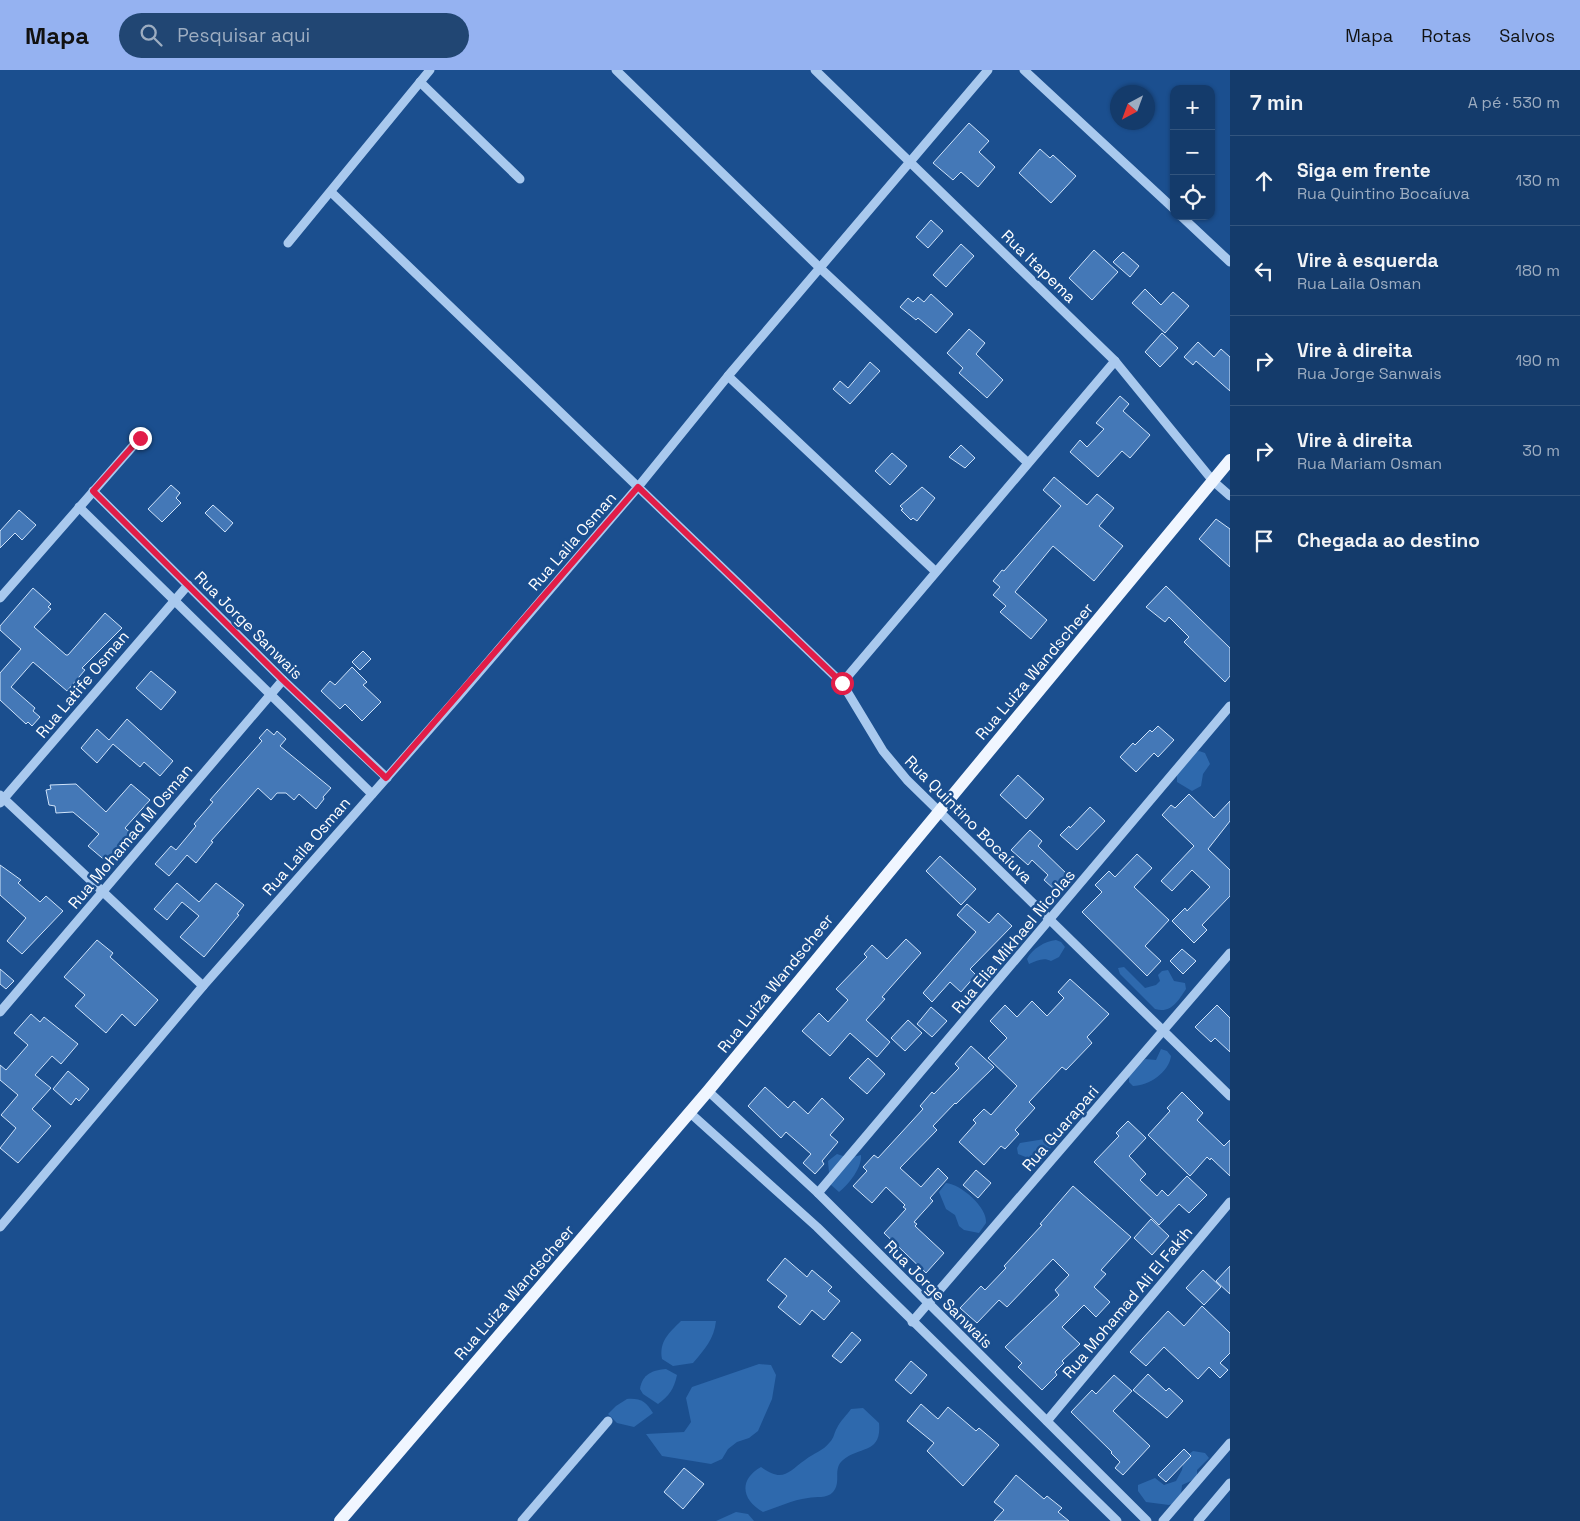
<!DOCTYPE html>
<html lang="pt">
<head>
<meta charset="utf-8">
<style>
  :root { --surface:#143b6b; --page:#214673; --text:#f1f3f6; --muted:#9dadc1; --line:#33557e; --accent:#95b2f1 }
  body { margin:0; font-family:"Space Grotesk",sans-serif; background:var(--page); color:var(--text) }
  .controls { position:absolute; right:15px; top:15px; display:grid; overflow:hidden; border-radius:10px; box-shadow:0 1px 4px #0004 }
  .controls button { width:45px; height:45px; display:grid; place-items:center; padding:0; border:0; border-bottom:1px solid var(--line); background:var(--surface); color:var(--text); font:25px sans-serif }
  .compass { position:absolute; left:1110px; top:15px; width:45px; height:45px; border-radius:50%; background:var(--surface); box-shadow:0 1px 4px #0004; rotate:221deg }
  .stop { position:absolute; width:15px; height:15px; margin:-11px; border:4px solid #e11d48; border-radius:50%; background:#fff }
  .stop.end { background:#e11d48; border-color:#fff; box-shadow:0 1px 5px #0008 }
  .list { margin:0; padding:0; list-style:none }
  h2 { display:flex; justify-content:space-between; align-items:center; height:65px; margin:0; padding:0 20px; font-size:21px }
  h2 small { font-size:16px; font-weight:400; color:var(--muted) }
  .list li { display:grid; grid-template-columns:32px 1fr auto; gap:15px; align-items:center; box-sizing:border-box; height:90px; padding:0 20px; border-top:1px solid var(--line) }
  .list b { display:block; font-size:19px; white-space:nowrap }
  .list p { margin:0; font-size:16px; white-space:nowrap; color:var(--muted) }
  .list em { font-size:16px; font-style:normal; color:var(--muted) }
  .icon { flex:none; width:28px; height:28px; fill:none; stroke:currentColor; stroke-width:2; stroke-linecap:round; stroke-linejoin:round }
  .map { position:relative; flex:none; width:1230px; height:1451px; overflow:hidden }
  header { display:flex; align-items:center; gap:30px; box-sizing:border-box; height:70px; padding:0 25px; background:var(--accent); color:#111 }
  header strong { font-size:24px }
  nav { display:flex; gap:28px; margin-inline-start:auto; font-size:18px }
  .search { width:350px; height:45px; background:var(--page); display:flex; align-items:center; gap:12px; box-sizing:border-box; padding:0 18px; border-radius:28px; color:var(--muted); font-size:19px }
  main { display:flex }
  aside { flex:1; background:var(--surface) }
  .map>svg:first-child { display:block }
  .green { fill:#2e69ad }
  .building { fill:#4478b7; stroke:#cfe3fa }
  .lines { fill:none; stroke-linecap:round; stroke-linejoin:round }
  .minor { stroke:#a9c9ee; stroke-width:9 }
  .major { stroke:#f0f6ff; stroke-width:12 }
  .route { stroke:#e11d48; stroke-width:6 }
  .labels { text-anchor:middle; stroke-width:5; stroke-linejoin:round; paint-order:stroke }
  .street-label { font-size:16px; fill:#fff; stroke:#1b4f8f }
</style>
</head>
<body>
<header>
<strong>Mapa</strong>
<div class="search"><svg class="icon" aria-label="search" viewBox="0 0 24 24"><circle cx="10" cy="10" r="6"/><path d="M15 15l6 6"/></svg>Pesquisar aqui</div>
<nav><a>Mapa</a><a>Rotas</a><a>Salvos</a></nav>
</header>
<main>
<div class="map">
<svg width="1230" height="1451" viewBox="0 0 1230 1451">
  <rect width="100%" height="100%" fill="#1b4f8f"/>
  <g class="green">
    <path d="M1199 681 1205 683 1210 694 1203 704 1201 716 1192 721 1177 712V705L1194 683Z"/>
    <path d="M1056 870 1061 872 1065 877 1059 887 1051 891C1043 887 1037 891 1029 894L1027 889C1032 879 1045 871 1056 870Z"/>
    <path d="M1124 897 1145 918 1156 915 1160 911 1158 905 1162 901 1168 900 1174 911 1185 913 1186 919C1178 931 1171 944 1155 939L1120 904 1118 898Z"/>
    <path d="M1161 979 1167 981 1171 986C1169 1002 1149 1016 1133 1016L1129 1012V1006L1145 989 1156 990Z"/>
    <path d="M1051 1068H1057L1041 1093 1018 1084 1017 1078 1020 1073Z"/>
    <path d="M837 1084 849 1088 861 1085C862 1098 849 1114 839 1122L830 1114 828 1091Z"/>
    <path d="M946 1113C961 1114 988 1138 986 1153L979 1163 964 1160 959 1156 955 1145 946 1139 939 1122Z"/>
    <path d="M681 1251H716C714 1269 705 1279 693 1293L673 1296 662 1289C659 1271 669 1263 681 1251Z"/>
    <path d="M759 1294 771 1295 776 1305 772 1329 758 1361 749 1368 737 1372 728 1379 722 1389 711 1394 662 1386 646 1364 684 1362 691 1352 686 1328 692 1317Z"/>
    <path d="M666 1299 677 1305C674 1319 669 1326 658 1334L643 1324 640 1319C642 1304 653 1300 666 1299Z"/>
    <path d="M627 1329C641 1328 646 1332 653 1343L634 1357 617 1353 608 1344 616 1336Z"/>
    <path d="M863 1338 879 1353C882 1384 860 1376 843 1390 832 1399 842 1412 833 1422 827 1429 816 1426 808 1428 792 1430 778 1437 763 1442 742 1430 738 1410 761 1397 783 1413 788 1402 805 1390 814 1383 823 1381 830 1372 834 1368 834 1363 837 1358 840 1351 847 1345 851 1339Z"/>
    <path d="M1193 1381 1205 1383 1209 1388 1197 1400V1406L1193 1410 1182 1415 1181 1425 1175 1433 1169 1435 1146 1432 1138 1421V1415L1155 1408 1164 1415 1176 1411 1182 1400 1184 1388Z"/>
    <path d="M736 1442 748 1444 754 1451H716Z"/>
  </g>
  <g class="building">
    <path d="M969 53 989 71 979 82 995 97 978 117 961 102 953 110 933 93Z"/>
    <path d="M1040 79 1050 88 1053 85 1076 106 1051 133 1019 103Z"/>
    <path d="M931 150 943 161 928 178 916 167Z"/>
    <path d="M961 174 974 186 946 217 933 205Z"/>
    <path d="M1094 180 1118 202 1092 230 1069 208Z"/>
    <path d="M1123 182 1139 196 1130 207 1113 192Z"/>
    <path d="M1145 219 1161 235 1173 222 1189 236 1165 263 1132 233Z"/>
    <path d="M931 224 953 244 936 263 918 248 916 250 900 237 908 228 913 232 918 227 924 232Z"/>
    <path d="M969 259 985 273 976 284 1003 310 987 328 959 303 963 298 947 283Z"/>
    <path d="M1162 263 1178 278 1160 297 1145 282Z"/>
    <path d="M1198 272 1214 287 1221 279 1230 287V321L1196 291 1193 295 1184 287Z"/>
    <path d="M870 292 880 301 850 334 833 319 840 311 848 318Z"/>
    <path d="M1120 326 1129 334 1123 341 1150 365 1130 388 1122 381 1098 407 1070 382 1080 370 1087 377 1104 359 1096 353Z"/>
    <path d="M961 375 975 388 965 398 949 387Z"/>
    <path d="M892 383 907 396 890 415 875 401Z"/>
    <path d="M1054 407 1087 435 1097 424 1114 438 1099 456 1123 476 1094 511 1053 476 1015 522 1047 550 1031 569 1000 542 1006 536 993 525 1000 517 993 511 1002 500 1004 501 1061 436 1043 420Z"/>
    <path d="M171 415 180 423 176 428 181 433 162 452 148 439Z"/>
    <path d="M922 417 935 428 917 451 913 448 911 450 901 440 903 439 900 436Z"/>
    <path d="M213 435 233 453 225 462 205 443Z"/>
    <path d="M19 440 36 455 22 470 15 463 0 478V461Z"/>
    <path d="M1216 449 1230 459V497L1199 469Z"/>
    <path d="M1166 516 1230 578V606L1225 612 1184 572 1189 567 1169 547 1165 552 1146 537Z"/>
    <path d="M33 518 51 534 48 537 51 539 34 557 66 585H68L105 543 122 558 82 598 85 600 67 621 33 592 11 617 35 638 33 641 40 647 32 656 28 652 26 654 0 630V603L21 579 0 560V556Z"/>
    <path d="M363 581 371 589 360 600 352 592Z"/>
    <path d="M352 597 367 612 363 615 381 632 362 651 345 634 340 639 321 621 330 611 335 615Z"/>
    <path d="M151 601 176 622 161 640 136 618Z"/>
    <path d="M127 649 173 691 160 706 144 692 140 697 113 674 97 693 81 678 97 659 109 670Z"/>
    <path d="M1158 656 1174 670 1158 687 1154 683 1136 702 1120 687 1133 673 1135 675 1150 660 1152 662Z"/>
    <path d="M267 659 274 665 277 661 286 669 280 676 331 718 323 727 324 729 316 739 299 724 294 730 286 723H277L271 730 258 718 211 771 213 772 196 793 187 785 169 806 155 794 171 776 176 780 196 756 194 754 213 732 210 730 262 671 259 668Z"/>
    <path d="M1018 705 1044 729 1026 749 1000 725Z"/>
    <path d="M76 714 106 742 131 714 150 730 125 758 133 765 108 793 88 776 99 764 73 742 56 743 55 736 49 735 46 720 51 719 50 715Z"/>
    <path d="M1189 724 1214 748 1230 731V751L1208 779 1230 800V826L1202 855 1207 860 1194 873 1172 851 1185 838 1187 841 1210 817 1192 800 1172 821 1161 811 1194 776 1162 745 1171 735 1175 738Z"/>
    <path d="M1090 737 1105 751 1077 780 1060 765 1069 756 1070 758Z"/>
    <path d="M1030 760 1042 771 1038 776 1069 806 1055 820 1044 810 1048 805 1032 790 1028 795 1011 780Z"/>
    <path d="M1137 784 1152 798 1134 817 1169 850 1145 876 1161 891 1147 906 1082 842 1102 822 1095 815 1109 801 1115 807Z"/>
    <path d="M940 786 976 819 961 835 926 801Z"/>
    <path d="M0 795 21 810 18 813 40 832 46 826 63 841 22 884 7 871 26 848 0 825Z"/>
    <path d="M177 813 199 832 216 813 244 835 237 844 239 845 204 887 180 867 199 846 182 832 167 850 154 839Z"/>
    <path d="M967 834 989 853 998 843 1012 856 970 899 976 905 961 922 950 912 932 932 923 923 976 862 957 845Z"/>
    <path d="M906 869 921 883 882 927 885 929 866 950 890 972 877 987 850 963 830 986 802 961 819 943 828 952 848 930 836 919 867 887 864 884 872 875 887 889Z"/>
    <path d="M97 870 113 883 110 887 158 930 135 956 122 944 106 963 75 936 85 925 64 907Z"/>
    <path d="M1182 879 1196 891 1183 904 1170 891Z"/>
    <path d="M0 899 14 911 6 919 0 914Z"/>
    <path d="M1070 909 1109 944 1087 967 1092 973 1066 1000 1062 997 1029 1032 1035 1038 1015 1060 1019 1064 1005 1079 1001 1076 984 1095 959 1072 976 1053 973 1050 984 1039 991 1045 1017 1016 988 988 1007 968 990 951 1005 935 1017 947 1032 931 1047 946 1064 928 1058 922Z"/>
    <path d="M1217 935 1230 948V982L1215 968 1211 972 1195 957Z"/>
    <path d="M931 937 947 951 932 967 917 954Z"/>
    <path d="M31 944 40 952 44 947 78 974 61 994 52 986 35 1005 51 1018 32 1039 51 1056 18 1093 0 1078 16 1058 1 1045 18 1025 0 1010V995L6 1000 28 975 14 963Z"/>
    <path d="M908 950 922 963 905 981 891 968Z"/>
    <path d="M971 976 994 997 956 1034 955 1033 933 1056 937 1060 900 1098 921 1117 938 1098 948 1108 930 1128 933 1131 914 1152 917 1154 915 1156 944 1183 926 1203 884 1163 906 1139 903 1137 905 1135 886 1117 872 1133 853 1116 867 1101 863 1097 874 1085 878 1088 923 1039 920 1036 932 1022 934 1024 959 998 955 994Z"/>
    <path d="M868 988 885 1004 867 1024 849 1008Z"/>
    <path d="M68 1001 89 1019 79 1031 76 1028 71 1035 53 1019Z"/>
    <path d="M765 1017 788 1038 794 1031 808 1044 822 1028 844 1049 830 1065 838 1072 822 1091 824 1094 815 1104 803 1093 811 1084 786 1062 781 1068 748 1036Z"/>
    <path d="M1182 1022 1203 1043 1197 1050 1224 1076 1230 1070V1106L1211 1088 1210 1090 1207 1087 1190 1106 1148 1065 1170 1041 1167 1038Z"/>
    <path d="M1128 1051 1146 1068 1129 1086 1146 1104 1140 1110 1157 1126 1162 1120 1168 1126 1187 1106 1207 1125 1189 1143 1179 1134 1159 1155 1094 1092 1119 1066 1116 1063Z"/>
    <path d="M976 1100 991 1113 978 1128 963 1115Z"/>
    <path d="M1073 1116 1131 1167 1101 1200 1106 1204 1094 1217 1110 1232 1096 1247 1084 1235 1062 1257 1080 1274 1062 1291 1064 1293 1055 1302 1057 1305 1042 1320 1018 1297 1022 1293 1005 1277 1059 1225 1055 1220 1069 1205 1053 1189 1007 1237 999 1230 977 1253 960 1238 981 1216 985 1220 1006 1198 1004 1196 1042 1155 1040 1154Z"/>
    <path d="M1151 1149 1169 1166 1152 1185 1134 1168Z"/>
    <path d="M785 1188 807 1207 812 1200 832 1217 828 1221 840 1231 824 1250 812 1240 800 1255 778 1237 787 1226 767 1210Z"/>
    <path d="M1230 1196V1224L1216 1211Z"/>
    <path d="M1203 1200 1221 1217 1204 1235 1186 1218Z"/>
    <path d="M1202 1236 1230 1263V1283L1220 1293 1228 1300 1220 1308 1209 1297 1198 1309 1164 1277 1146 1296 1130 1282 1168 1241 1184 1256Z"/>
    <path d="M852 1262 861 1270 841 1293 832 1286Z"/>
    <path d="M911 1291 927 1305 911 1324 895 1310Z"/>
    <path d="M1148 1304 1166 1321 1169 1318 1183 1331 1167 1348 1133 1320Z"/>
    <path d="M1114 1305 1132 1321 1113 1341 1150 1376 1123 1405 1115 1398 1120 1392 1111 1383 1112 1382 1071 1342 1092 1320 1096 1324Z"/>
    <path d="M921 1334 938 1349 948 1337 976 1361 979 1358 999 1375 963 1416 927 1381 934 1373 907 1351Z"/>
    <path d="M1184 1379 1191 1386 1166 1412 1158 1405Z"/>
    <path d="M684 1398 704 1414 683 1439 664 1422Z"/>
    <path d="M1016 1405 1044 1429 1047 1426 1062 1438 1058 1442 1069 1451H994L1004 1440 994 1432Z"/>
  </g>
  <g class="lines">
    <g class="minor">
      <path d="M616 0 820 198 1028 393"/>
      <path d="M815 0 1115 291 1213 411 1230 426"/>
      <path d="M1024 0 1174 139"/>
      <path d="M420 12 520 109"/>
      <path d="M331 122 842 613 883 681 907 710 1230 1026"/>
      <path d="M1181 146 1230 192"/>
      <path d="M288 173 430 0"/>
      <path d="M728 306 935 501"/>
      <path d="M93 421 283 610 387 708"/>
      <path d="M79 437 372 724"/>
      <path d="M0 528 140 368"/>
      <path d="M842 613 1115 291"/>
      <path d="M0 725 203 916"/>
      <path d="M0 733 188 515"/>
      <path d="M0 942 283 610"/>
      <path d="M708 1021 818 1123 1147 1451"/>
      <path d="M689 1042 817 1157 1117 1451"/>
      <path d="M818 1123 1230 636"/>
      <path d="M0 1157 203 916 457 628 638 417 728 306 988 0"/>
      <path d="M912 1252 1230 883"/>
      <path d="M1047 1351 1230 1132"/>
      <path d="M522 1451 608 1351"/>
      <path d="M1163 1451 1230 1373"/>
      <path d="M1198 1451 1230 1413"/>
    </g>
    <path class="major" d="M340 1451 708 1021 1230 390"/>
  </g>
  <g class="lines">
    <path class="route" d="M140 368 93 421 283 610 386 708 638 417 842 613"/>
  </g>
  <g class="labels">
    <g class="street-label">
      <text transform="translate(1039 196) rotate(44)" y="6">Rua Itapema</text>
      <text transform="translate(572 471) rotate(-49)" y="6">Rua Laila Osman</text>
      <text transform="translate(249 555) rotate(45)" y="6">Rua Jorge Sanwais</text>
      <text transform="translate(1034 601) rotate(-50)" y="6">Rua Luiza Wandscheer</text>
      <text transform="translate(82 614) rotate(-50)" y="6">Rua Latife Osman</text>
      <text transform="translate(969 749) rotate(45)" y="6">Rua Quintino Bocaíuva</text>
      <text transform="translate(130 766) rotate(-50)" y="6">Rua Mohamad M Osman</text>
      <text transform="translate(306 776) rotate(-49)" y="6">Rua Laila Osman</text>
      <text transform="translate(1013 871) rotate(-50)" y="6">Rua Elia Mikhael Nicolas</text>
      <text transform="translate(775 913) rotate(-51)" y="6">Rua Luiza Wandscheer</text>
      <text transform="translate(1060 1058) rotate(-49)" y="6">Rua Guarapari</text>
      <text transform="translate(514 1222) rotate(-49)" y="6">Rua Luiza Wandscheer</text>
      <text transform="translate(939 1224) rotate(45)" y="6">Rua Jorge Sanwais</text>
      <text transform="translate(1127 1232) rotate(-50)" y="6">Rua Mohamad Ali El Fakih</text>
    </g>
  </g>
</svg>
<div class="controls">
<button>+</button>
<button>−</button>
<button><svg class="icon" aria-label="locate" viewBox="0 0 24 24"><circle cx="12" cy="12" r="6"/><path d="M12 2v4M12 18v4M2 12h4M18 12h4"/></svg></button>
</div>
<svg class="compass" viewBox="-18 -18 36 36"><path d="M0-13l5 13h-10z" fill="#e53935"/><path d="M0 13l5-13h-10z" fill="#9dadc1"/></svg>
<div class="stop" style="left:842px;top:613px"></div>
<div class="stop end" style="left:140px;top:368px"></div>
</div>
<aside>
<h2>7 min<small>A pé · 530 m</small></h2>
<ul class="list">
<li><svg class="icon" aria-label="ahead" viewBox="0 0 24 24"><path d="M12 20V5M6 11l6-6 6 6"/></svg><div><b>Siga em frente</b><p>Rua Quintino Bocaíuva</p></div><em>130 m</em></li>
<li><svg class="icon" aria-label="left" viewBox="0 0 24 24"><path d="M17 20v-9H6M10 6l-5 5 5 5"/></svg><div><b>Vire à esquerda</b><p>Rua Laila Osman</p></div><em>180 m</em></li>
<li><svg class="icon" aria-label="right" viewBox="0 0 24 24"><path d="M7 20v-9h11M14 6l5 5-5 5"/></svg><div><b>Vire à direita</b><p>Rua Jorge Sanwais</p></div><em>190 m</em></li>
<li><svg class="icon" aria-label="right" viewBox="0 0 24 24"><path d="M7 20v-9h11M14 6l5 5-5 5"/></svg><div><b>Vire à direita</b><p>Rua Mariam Osman</p></div><em>30 m</em></li>
<li><svg class="icon" aria-label="arrive" viewBox="0 0 24 24"><path d="M6 21V4h12l-3 4 3 4H6"/></svg><div><b>Chegada ao destino</b></div></li>
</ul>
</aside>
</main>
</body>
</html>
